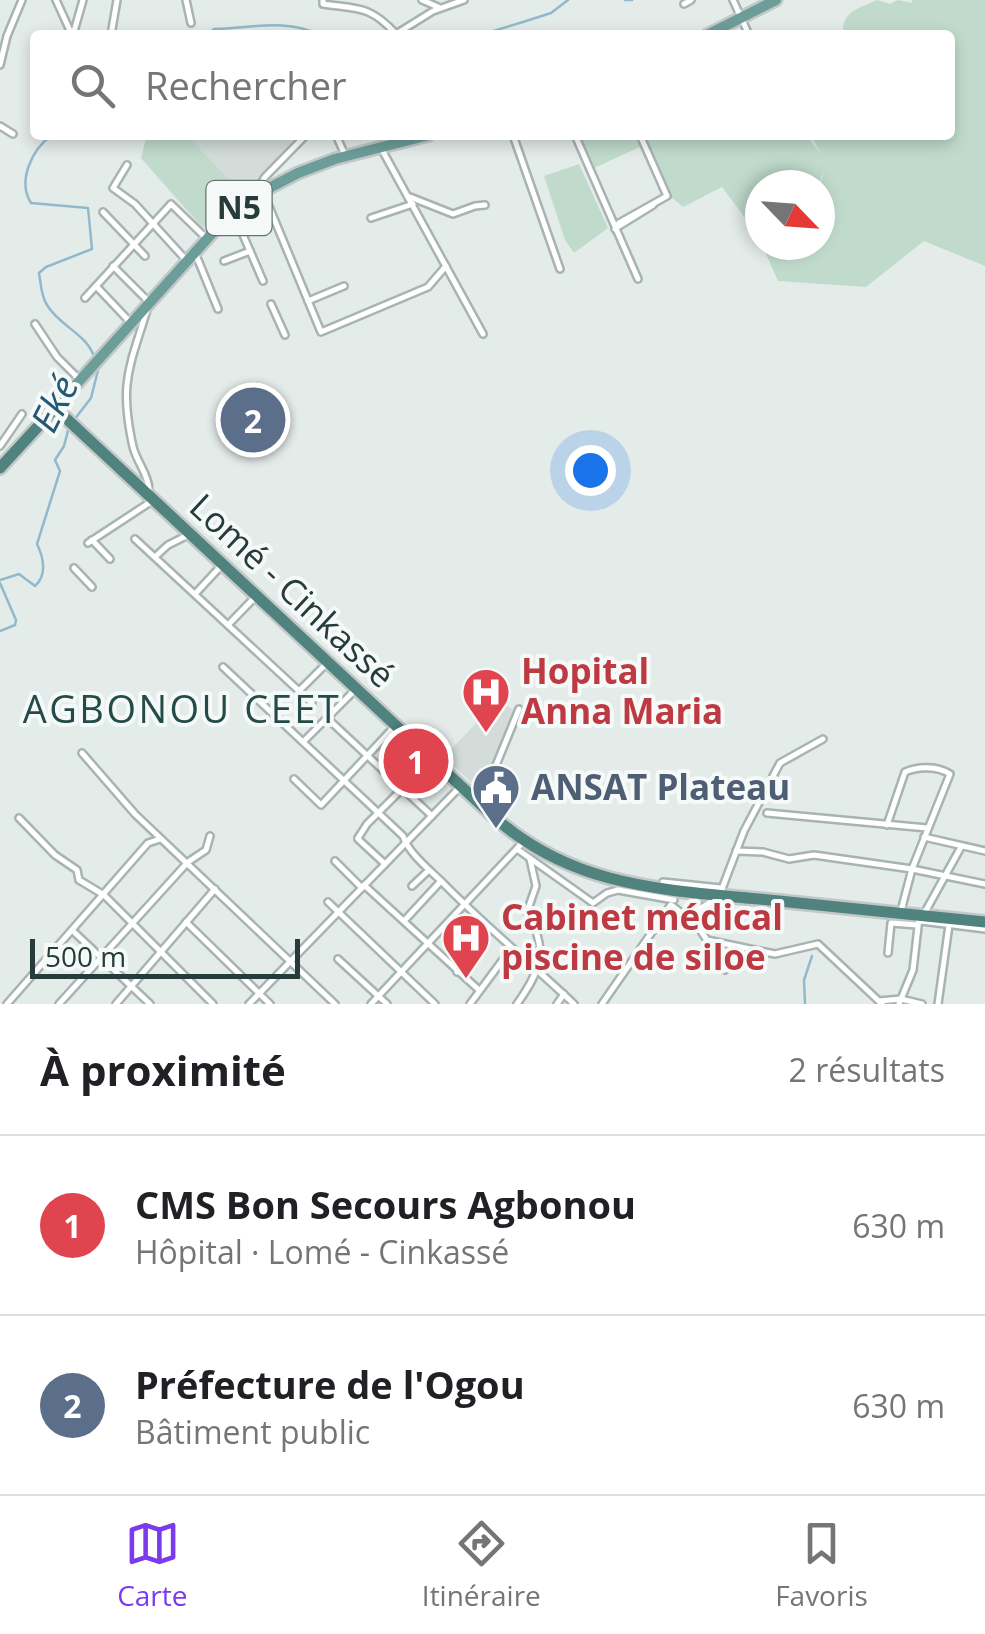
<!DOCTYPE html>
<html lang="fr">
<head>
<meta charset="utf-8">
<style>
  :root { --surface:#fff; --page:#f6f6f6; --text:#202124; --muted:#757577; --line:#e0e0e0; --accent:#7c3aed }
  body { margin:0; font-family:"Open Sans",sans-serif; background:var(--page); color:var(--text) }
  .compass { position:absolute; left:745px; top:170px; width:90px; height:90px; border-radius:50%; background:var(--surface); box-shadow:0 5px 15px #0003; rotate:115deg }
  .scale { position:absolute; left:30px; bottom:25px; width:270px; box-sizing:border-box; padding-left:10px; border:5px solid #253c3a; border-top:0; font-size:28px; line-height:35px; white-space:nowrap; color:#253c3a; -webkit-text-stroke:8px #f5f9f8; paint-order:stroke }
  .you { position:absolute; left:590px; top:470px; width:35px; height:35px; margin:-25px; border:8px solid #fff; border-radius:50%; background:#1a73e8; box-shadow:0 0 0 15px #1a73e833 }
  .badge { display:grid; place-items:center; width:65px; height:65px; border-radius:50%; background:var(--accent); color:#fff; font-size:32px; font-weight:700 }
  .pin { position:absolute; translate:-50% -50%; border:5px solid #fff; box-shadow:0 2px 10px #0006 }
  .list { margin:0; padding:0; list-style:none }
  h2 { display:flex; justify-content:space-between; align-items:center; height:130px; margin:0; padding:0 40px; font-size:42px }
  h2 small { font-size:32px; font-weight:400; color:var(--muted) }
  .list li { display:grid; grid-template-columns:65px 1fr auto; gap:30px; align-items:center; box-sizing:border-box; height:180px; padding:0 40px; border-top:2px solid var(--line) }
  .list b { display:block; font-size:38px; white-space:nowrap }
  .list p { margin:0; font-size:32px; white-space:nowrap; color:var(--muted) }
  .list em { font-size:32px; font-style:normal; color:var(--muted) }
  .icon { flex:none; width:55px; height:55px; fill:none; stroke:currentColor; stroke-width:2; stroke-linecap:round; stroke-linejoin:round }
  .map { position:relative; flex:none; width:985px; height:1004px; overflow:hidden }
  .search { position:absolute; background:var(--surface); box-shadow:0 5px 15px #0003; left:30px; right:30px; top:30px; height:110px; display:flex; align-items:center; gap:25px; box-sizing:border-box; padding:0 35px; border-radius:10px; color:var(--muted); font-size:38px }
  .sheet { height:490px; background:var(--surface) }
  nav { display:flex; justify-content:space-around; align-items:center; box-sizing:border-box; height:140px; border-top:2px solid var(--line); background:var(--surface); font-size:28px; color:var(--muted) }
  nav a { display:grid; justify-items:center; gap:5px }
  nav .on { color:var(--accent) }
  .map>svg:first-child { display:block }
  .built { fill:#d3dcd9 }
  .green { fill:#c0dbcc }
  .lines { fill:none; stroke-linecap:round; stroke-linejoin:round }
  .stream { stroke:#92b9cb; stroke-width:2.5 }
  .minor-casing { stroke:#a7b4b2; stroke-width:10 }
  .primary-casing { stroke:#c2c8c8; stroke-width:15 }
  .trunk-casing { stroke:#c2c8c8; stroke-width:16 }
  .minor { stroke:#fff; stroke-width:5 }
  .primary { stroke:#6d9d99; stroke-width:10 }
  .trunk { stroke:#50827e; stroke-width:11 }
  .labels { text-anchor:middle; stroke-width:8; stroke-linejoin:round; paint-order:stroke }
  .shield { fill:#f5f9f8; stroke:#637573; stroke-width:2.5 }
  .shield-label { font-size:32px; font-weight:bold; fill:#253c3a }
  .street-label { font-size:35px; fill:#253c3a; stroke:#f5f9f8 }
  .health-label { font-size:35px; font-weight:bold; fill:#be3a42; stroke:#f5f9f8; text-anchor:start }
  .service-label { font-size:35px; font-weight:bold; fill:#4e5e75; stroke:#f5f9f8; text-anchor:start }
  .water-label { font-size:38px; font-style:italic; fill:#255872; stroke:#f5f9f8 }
  .neighbourhood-label { font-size:38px; letter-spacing:2.5px; fill:#234c49; stroke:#f5f9f8 }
</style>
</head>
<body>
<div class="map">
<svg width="985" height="1004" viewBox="0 0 985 1004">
  <rect width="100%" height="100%" fill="#e4ecea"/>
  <g class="built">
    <path d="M147 135H297L258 182 203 229 141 158Z"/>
    <path d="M498 700 515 711 480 791 444 757Z"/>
  </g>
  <g class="green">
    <path d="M877 0 890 4 898 0 912 3V0H985V266L924 241 866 287 778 281 762 245H820V188L824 170 819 185H760V238L722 187 683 207 670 196 644 135H806L820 153 811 135H950V35H844C839 12 860 8 877 0Z"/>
    <path d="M147 135H186L241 192 202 226 141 158Z"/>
    <path d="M579 135H637L642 146 594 168Z"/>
    <path d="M579 164 608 228 574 253 565 240 544 176Z"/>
  </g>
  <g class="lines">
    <g class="stream">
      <path d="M625 0H632"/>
      <path d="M207 35 214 29C255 28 282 18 322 35"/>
      <path d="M450 35 490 32 523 22 551 13 568 0"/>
      <path d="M52 135C32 149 17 181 31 203L88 208 92 249 46 267 39 273C41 284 41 296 47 305 60 327 87 333 95 359"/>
      <path d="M74 420 91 398 99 366"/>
      <path d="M0 580 19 574 35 586C47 576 44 558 37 544L60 471 55 460 64 446 69 427"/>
      <path d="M0 583 16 620 15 625 0 631"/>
      <path d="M805 1004 804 980 812 956"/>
    </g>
    <g class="minor-casing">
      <g id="minor">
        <path d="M56 0 72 35"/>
        <path d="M186 0 191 23"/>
        <path d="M323 0V4C357 9 370 5 396 34"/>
        <path d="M422 0 438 7"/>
        <path d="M733 0 749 35"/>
        <path d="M684 4 691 0"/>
        <path d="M396 34 433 11 464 0"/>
        <path d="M73 35 83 0"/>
        <path d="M111 35 117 0"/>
        <path d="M0 65 7 36 22 0"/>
        <path d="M0 126 13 134"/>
        <path d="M336 135 345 155"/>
        <path d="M513 135 560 269"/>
        <path d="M575 135 638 279"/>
        <path d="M381 148 483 334"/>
        <path d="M127 165 113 188 135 204 187 261"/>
        <path d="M263 192 321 332 428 287 446 266"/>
        <path d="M255 193 265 177 306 135"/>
        <path d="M410 197 453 214 475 206 485 205"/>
        <path d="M103 212 145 256"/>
        <path d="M234 214 263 281"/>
        <path d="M371 218 413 204"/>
        <path d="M619 226 653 205"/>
        <path d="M615 229 619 223 667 196 640 135"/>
        <path d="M196 255 218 309"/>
        <path d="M224 261 250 251"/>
        <path d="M113 266 148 301"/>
        <path d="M96 286 131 323"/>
        <path d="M85 298 171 204 205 237"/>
        <path d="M308 301 344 286"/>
        <path d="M271 304 285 335"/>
        <path d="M147 310C129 369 119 383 133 447 137 462 149 476 149 490"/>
        <path d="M35 324 57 357 79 379"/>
        <path d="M0 446 22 414"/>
        <path d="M135 539 312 703"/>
        <path d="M92 540 110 559"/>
        <path d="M88 543 152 501"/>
        <path d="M156 556 168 545 188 535"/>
        <path d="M74 568 92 587"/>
        <path d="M195 594 221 566"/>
        <path d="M228 625 257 595"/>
        <path d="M223 667 403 836C409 854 430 870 443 883 485 926 531 963 574 1004"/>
        <path d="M299 691 326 664"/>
        <path d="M327 718 432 816"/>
        <path d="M304 741 354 691"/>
        <path d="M82 753 135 814 335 1004"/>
        <path d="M294 779 321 805 396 725"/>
        <path d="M481 802 519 709"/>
        <path d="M767 813 927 828"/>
        <path d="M19 818 55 855 77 870 79 880 104 895 213 1004"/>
        <path d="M887 825 905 772C918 766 938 766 950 774L912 869 901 911"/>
        <path d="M924 837 985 851"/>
        <path d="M358 838 367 824 430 761"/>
        <path d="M358 839 385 864"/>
        <path d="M517 849 593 903 607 893 618 890 674 900"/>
        <path d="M736 851 763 852 789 859 814 855 912 869 985 884"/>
        <path d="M335 861 362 888"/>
        <path d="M663 882 721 888"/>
        <path d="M364 885 479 990"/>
        <path d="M412 886 429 870"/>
        <path d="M720 894 744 831 780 763 823 739"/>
        <path d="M328 902 435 1004"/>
        <path d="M671 905 696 924 707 940 775 954 818 944 882 1004"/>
        <path d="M924 914 961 847"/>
        <path d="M685 917 713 901"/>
        <path d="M404 921 441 881"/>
        <path d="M921 921 985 929"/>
        <path d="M186 922 270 1004"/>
        <path d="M73 931 150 1004"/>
        <path d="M709 941 715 959 725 970"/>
        <path d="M888 953 891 923 917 925"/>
        <path d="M338 959 387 1004"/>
        <path d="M457 972 488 930"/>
        <path d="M879 1001 901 999 922 1004"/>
        <path d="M7 1004 148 843 160 839"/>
        <path d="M59 1004 188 862 206 850 210 836"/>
        <path d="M116 1004 215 889"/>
        <path d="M249 1004 459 788"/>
        <path d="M371 1004 524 841"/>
        <path d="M470 1004 510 950"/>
        <path d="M517 1004C541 970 549 950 527 912L536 886 530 859"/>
        <path d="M557 1004 564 994"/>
        <path d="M602 1004 670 906"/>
        <path d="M899 1004 913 970 919 918"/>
        <path d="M938 1004 949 925"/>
      </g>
    </g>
    <g class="primary-casing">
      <g id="primary">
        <path d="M707 35 776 0"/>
        <path d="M55 408 216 229 252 197 298 173 335 159 429 135"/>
      </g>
    </g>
    <g class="trunk-casing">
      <path id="trunk" d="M0 468 55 408 493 816C576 891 674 890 779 901 848 908 917 915 985 922"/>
    </g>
    <use href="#minor" class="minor"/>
    <use href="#primary" class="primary"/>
    <use href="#trunk" class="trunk"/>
  </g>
  <defs>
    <g id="hospital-pin" transform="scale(2.5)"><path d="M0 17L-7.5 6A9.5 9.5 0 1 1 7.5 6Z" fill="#e0444e" stroke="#f5f9f8"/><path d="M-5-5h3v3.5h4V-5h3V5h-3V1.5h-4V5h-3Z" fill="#fff"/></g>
    <g id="civic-pin" transform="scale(2.5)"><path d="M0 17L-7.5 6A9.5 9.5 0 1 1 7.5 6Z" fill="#5c6f8a" stroke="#f5f9f8"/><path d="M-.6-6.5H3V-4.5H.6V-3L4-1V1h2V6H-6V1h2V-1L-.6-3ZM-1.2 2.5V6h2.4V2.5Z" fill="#fff"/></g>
  </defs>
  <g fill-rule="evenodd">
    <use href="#hospital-pin" x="486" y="692"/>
    <use href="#civic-pin" x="496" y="788"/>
    <use href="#hospital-pin" x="466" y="938"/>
  </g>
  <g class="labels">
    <rect class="shield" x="206.5" y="181" width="65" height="54" rx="8"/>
    <g class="shield-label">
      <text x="239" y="219">N5</text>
    </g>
    <g class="street-label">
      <text transform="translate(292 591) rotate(43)" y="12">Lomé - Cinkassé</text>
    </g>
    <g class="health-label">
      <text x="521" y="684">Hopital<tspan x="521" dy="40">Anna Maria</tspan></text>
      <text x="501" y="930">Cabinet médical<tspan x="501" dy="40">piscine de siloe</tspan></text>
    </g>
    <g class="service-label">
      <text x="531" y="800">ANSAT Plateau</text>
    </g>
    <g class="water-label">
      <text transform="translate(55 404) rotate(-63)" y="13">Eké</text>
    </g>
    <g class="neighbourhood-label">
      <text x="182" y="723">AGBONOU CEET</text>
    </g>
  </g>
</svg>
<svg class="compass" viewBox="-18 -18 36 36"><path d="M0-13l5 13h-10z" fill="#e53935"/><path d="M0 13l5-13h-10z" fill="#757577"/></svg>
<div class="scale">500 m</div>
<div class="you"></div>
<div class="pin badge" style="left:416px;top:761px;background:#e0444e">1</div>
<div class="pin badge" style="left:253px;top:420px;background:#5c6f8a">2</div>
<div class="search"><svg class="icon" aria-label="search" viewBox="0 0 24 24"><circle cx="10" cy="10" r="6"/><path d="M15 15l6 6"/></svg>Rechercher</div>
</div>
<section class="sheet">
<h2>À proximité<small>2 résultats</small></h2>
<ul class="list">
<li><span class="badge" style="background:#e0444e">1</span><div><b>CMS Bon Secours Agbonou</b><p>Hôpital · Lomé - Cinkassé</p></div><em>630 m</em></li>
<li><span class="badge" style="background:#5c6f8a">2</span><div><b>Préfecture de l'Ogou</b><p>Bâtiment public</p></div><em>630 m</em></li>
</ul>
</section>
<nav>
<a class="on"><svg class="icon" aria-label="map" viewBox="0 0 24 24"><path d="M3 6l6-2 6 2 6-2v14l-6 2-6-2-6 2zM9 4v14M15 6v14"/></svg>Carte</a>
<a><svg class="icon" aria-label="directions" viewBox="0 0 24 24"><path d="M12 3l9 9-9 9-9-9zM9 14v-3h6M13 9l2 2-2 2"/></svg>Itinéraire</a>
<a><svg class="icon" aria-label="saved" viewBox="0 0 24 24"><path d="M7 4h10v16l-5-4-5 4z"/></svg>Favoris</a>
</nav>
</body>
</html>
